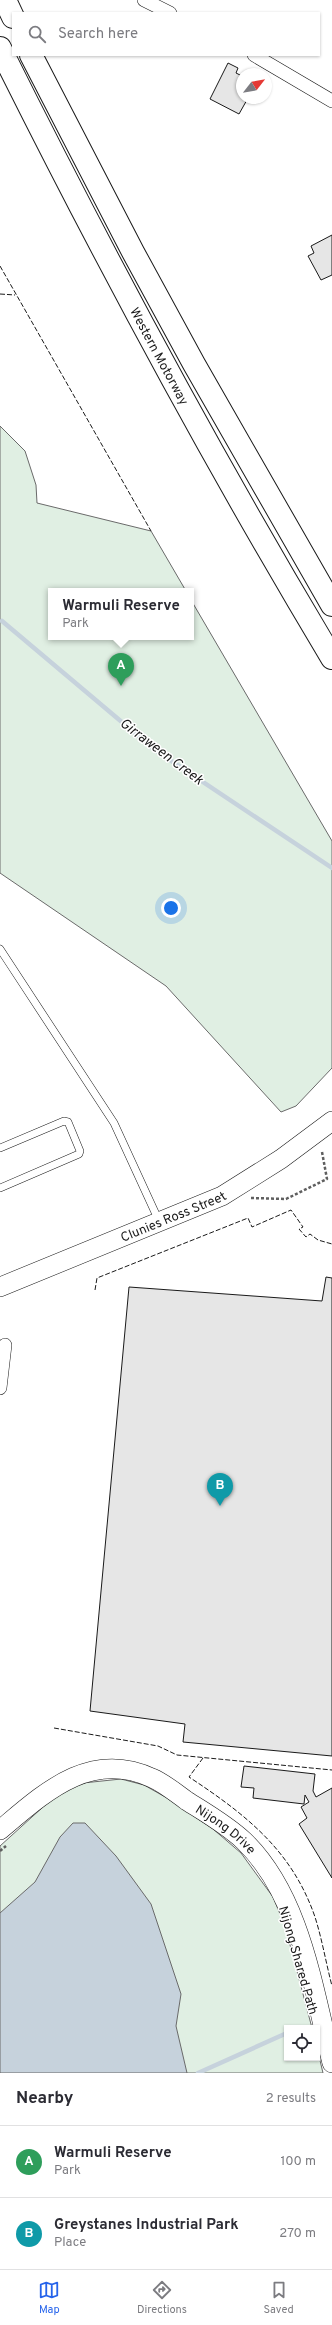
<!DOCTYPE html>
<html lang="en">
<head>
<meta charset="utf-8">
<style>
  :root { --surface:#fff; --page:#f2f2f3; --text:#2b2b33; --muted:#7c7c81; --line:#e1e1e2; --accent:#2563eb }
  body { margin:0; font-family:Overpass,sans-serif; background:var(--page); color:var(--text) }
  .controls { position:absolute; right:12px; bottom:12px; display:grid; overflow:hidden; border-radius:0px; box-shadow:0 1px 3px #0004 }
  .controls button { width:36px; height:36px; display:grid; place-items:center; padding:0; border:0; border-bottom:1px solid var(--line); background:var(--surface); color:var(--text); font:20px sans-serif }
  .compass { position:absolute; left:236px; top:68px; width:36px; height:36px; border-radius:50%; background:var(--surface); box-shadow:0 1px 3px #0004; rotate:59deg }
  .you { position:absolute; left:171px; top:908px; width:14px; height:14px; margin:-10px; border:3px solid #fff; border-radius:50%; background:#1a73e8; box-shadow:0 0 0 6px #1a73e833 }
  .badge { display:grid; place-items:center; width:26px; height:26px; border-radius:50%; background:var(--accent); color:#fff; font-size:13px; font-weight:700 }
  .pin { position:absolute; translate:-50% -33px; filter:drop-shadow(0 1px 2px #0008) }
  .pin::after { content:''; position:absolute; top:21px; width:14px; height:12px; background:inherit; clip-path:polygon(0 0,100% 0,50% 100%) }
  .popup { position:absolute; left:48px; top:588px; width:146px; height:52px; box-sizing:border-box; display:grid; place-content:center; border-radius:0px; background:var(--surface); filter:drop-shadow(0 1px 3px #0005); font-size:13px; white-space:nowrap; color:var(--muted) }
  .popup b { font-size:15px; color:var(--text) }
  .popup::after { content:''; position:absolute; left:50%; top:100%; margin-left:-8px; border:8px solid transparent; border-top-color:var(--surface) }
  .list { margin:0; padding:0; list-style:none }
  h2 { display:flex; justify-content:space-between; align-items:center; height:52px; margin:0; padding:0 16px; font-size:17px }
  h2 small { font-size:13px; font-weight:400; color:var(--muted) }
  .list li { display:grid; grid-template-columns:26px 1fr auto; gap:12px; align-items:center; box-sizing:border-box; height:72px; padding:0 16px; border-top:1px solid var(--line) }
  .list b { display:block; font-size:15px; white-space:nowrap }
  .list p { margin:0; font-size:13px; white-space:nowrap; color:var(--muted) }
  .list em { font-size:13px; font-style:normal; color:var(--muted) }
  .icon { flex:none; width:22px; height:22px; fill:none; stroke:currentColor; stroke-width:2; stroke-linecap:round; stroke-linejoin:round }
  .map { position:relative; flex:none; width:332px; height:2073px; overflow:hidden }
  .search { position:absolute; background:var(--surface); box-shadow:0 1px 3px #0004; left:12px; right:12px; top:12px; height:44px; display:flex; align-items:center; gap:10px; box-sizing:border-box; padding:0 14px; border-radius:0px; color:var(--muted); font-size:15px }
  .sheet { height:196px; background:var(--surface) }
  nav { display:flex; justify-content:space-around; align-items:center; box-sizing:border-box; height:56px; border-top:1px solid var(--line); background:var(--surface); font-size:11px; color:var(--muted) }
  nav a { display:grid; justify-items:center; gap:2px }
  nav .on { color:var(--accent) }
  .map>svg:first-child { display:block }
  .green { fill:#e0efe3; stroke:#6a6a6a }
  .water { fill:#c6d2dc; stroke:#6a6a6a }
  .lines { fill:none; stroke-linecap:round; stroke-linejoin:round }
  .stream { stroke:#c6d2dc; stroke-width:4.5 }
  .building { fill:#e6e6e6; stroke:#1a1a1a }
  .lane-casing { stroke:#1a1a1a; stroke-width:8 }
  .street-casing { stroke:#1a1a1a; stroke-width:14 }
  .secondary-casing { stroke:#1a1a1a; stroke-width:20 }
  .highway-casing { stroke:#1a1a1a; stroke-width:24 }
  .path { stroke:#5f5f5f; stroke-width:2.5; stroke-dasharray:3 2; stroke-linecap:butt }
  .lane { stroke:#fff; stroke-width:7 }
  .street { stroke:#fff; stroke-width:13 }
  .secondary { stroke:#fff; stroke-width:19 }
  .highway { stroke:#fff; stroke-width:22 }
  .fence { stroke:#1a1a1a; stroke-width:1; stroke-dasharray:5 2; stroke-linecap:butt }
  .labels { text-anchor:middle; stroke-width:3; stroke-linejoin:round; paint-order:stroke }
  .street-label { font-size:13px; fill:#1a1a1a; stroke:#fff }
  .water-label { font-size:14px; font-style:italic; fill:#1a1a1a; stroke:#fff }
</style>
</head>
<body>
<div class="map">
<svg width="332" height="2073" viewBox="0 0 332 2073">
  <rect width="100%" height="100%" fill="#fff"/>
  <g class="green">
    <path d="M0 426 25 451 36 485 37 503 151 531 186 591H51V637H191V600L332 841V1068L296 1106 281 1112 166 986 0 873Z"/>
    <path d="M121 1779 144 1785 167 1798 213 1829 241 1853 273 1897 285 1926 312 2028H287V2058H317V2048L323 2073H0V1846L54 1797 83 1783Z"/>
  </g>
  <path class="water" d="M73 1823H85L116 1856 151 1904 181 1994 176 2026 187 2073H0V1913L35 1882 60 1837Z"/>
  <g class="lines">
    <g class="stream">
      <path d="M2 621 155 750 332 868"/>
      <path d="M299 2028H300"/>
      <path d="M198 2073 287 2033"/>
    </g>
  </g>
  <g class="building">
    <path d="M228 63 238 68 236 73 242 76V98H248L239 114 210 99Z"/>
    <path d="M332 235V275L321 280 308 256 314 253 311 246Z"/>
    <path d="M326 1277 332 1278V1756L183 1742 185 1724 90 1711 129 1287 322 1301Z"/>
    <path d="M244 1766 315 1774 313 1791 316 1797 332 1788V1878L299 1824 307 1818 301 1807 309 1802 305 1795 304 1804 253 1798 254 1788 241 1787Z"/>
  </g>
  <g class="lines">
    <g class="lane-casing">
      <g id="lane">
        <path d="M0 949 114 1123 159 1221"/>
        <path d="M0 1148 64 1121 68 1122 80 1151 79 1154 0 1188"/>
      </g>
    </g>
    <g class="street-casing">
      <g id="street">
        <path d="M144 0 170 13"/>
        <path d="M254 55 332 101"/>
        <path d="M0 1388 5 1345"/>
      </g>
    </g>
    <g class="secondary-casing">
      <g id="secondary">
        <path id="s1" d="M0 1287 222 1196 281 1159 332 1121"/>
        <path id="s2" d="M0 1830C44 1793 90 1749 152 1778 164 1783 176 1793 187 1801 206 1813 227 1825 244 1841 301 1896 313 1989 332 2063"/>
      </g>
    </g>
    <g class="highway-casing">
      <g id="highway">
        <path d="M5 0 13 17"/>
        <path id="s3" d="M0 48C103 255 213 460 332 658"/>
        <path d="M31 55 133 252 194 364 332 605"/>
      </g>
    </g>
    <g class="path">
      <path d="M251 1198 286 1199 327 1179 322 1152"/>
      <path d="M0 1851 6 1846"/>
    </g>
    <use href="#lane" class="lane"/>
    <use href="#street" class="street"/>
    <use href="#secondary" class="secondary"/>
    <use href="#highway" class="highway"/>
    <g class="fence">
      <path d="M0 266 151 531"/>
      <path d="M0 294 15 295"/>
      <path d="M95 1290 97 1278 248 1218 252 1227 291 1210 303 1227 299 1229 306 1237 310 1234 318 1240 332 1244"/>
      <path d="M54 1728 158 1746 177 1755 332 1770"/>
      <path d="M203 1758 189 1777C245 1814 292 1850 315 1917 322 1939 326 1963 332 1986"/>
    </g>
  </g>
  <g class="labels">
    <g class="street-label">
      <text dy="5" stroke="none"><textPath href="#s3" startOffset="347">Western Motorway</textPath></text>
      <text dy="5" stroke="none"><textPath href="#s1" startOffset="187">Clunies Ross Street</textPath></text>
      <text dy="5" stroke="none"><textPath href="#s2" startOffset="262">Nijong Drive</textPath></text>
      <text transform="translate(299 1960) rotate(74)" y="5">Nijong Shared Path</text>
    </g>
    <g class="water-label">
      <text transform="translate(162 751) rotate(37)" y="5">Girraween Creek</text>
    </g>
  </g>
</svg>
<div class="controls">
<button><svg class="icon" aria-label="locate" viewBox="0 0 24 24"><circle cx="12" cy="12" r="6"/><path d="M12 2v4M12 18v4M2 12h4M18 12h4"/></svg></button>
</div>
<svg class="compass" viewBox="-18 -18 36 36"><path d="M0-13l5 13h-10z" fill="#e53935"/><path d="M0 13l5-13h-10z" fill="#7c7c81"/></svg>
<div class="you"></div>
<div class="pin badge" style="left:121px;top:686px;background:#2e9e5b">A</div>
<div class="popup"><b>Warmuli Reserve</b>Park</div>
<div class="pin badge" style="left:220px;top:1506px;background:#0f9aa8">B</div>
<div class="search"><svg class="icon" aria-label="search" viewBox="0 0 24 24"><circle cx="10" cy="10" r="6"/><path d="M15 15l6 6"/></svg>Search here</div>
</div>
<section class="sheet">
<h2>Nearby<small>2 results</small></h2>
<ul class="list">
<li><span class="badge" style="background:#2e9e5b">A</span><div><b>Warmuli Reserve</b><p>Park</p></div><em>100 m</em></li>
<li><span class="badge" style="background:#0f9aa8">B</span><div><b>Greystanes Industrial Park</b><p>Place</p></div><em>270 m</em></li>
</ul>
</section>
<nav>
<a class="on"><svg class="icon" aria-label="map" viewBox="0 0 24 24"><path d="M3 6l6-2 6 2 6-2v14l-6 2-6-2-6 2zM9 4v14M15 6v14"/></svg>Map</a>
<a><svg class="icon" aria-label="directions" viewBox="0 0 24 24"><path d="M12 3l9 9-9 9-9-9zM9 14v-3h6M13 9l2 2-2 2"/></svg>Directions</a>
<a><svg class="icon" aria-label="saved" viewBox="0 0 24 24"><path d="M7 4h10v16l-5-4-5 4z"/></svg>Saved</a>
</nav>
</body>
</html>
